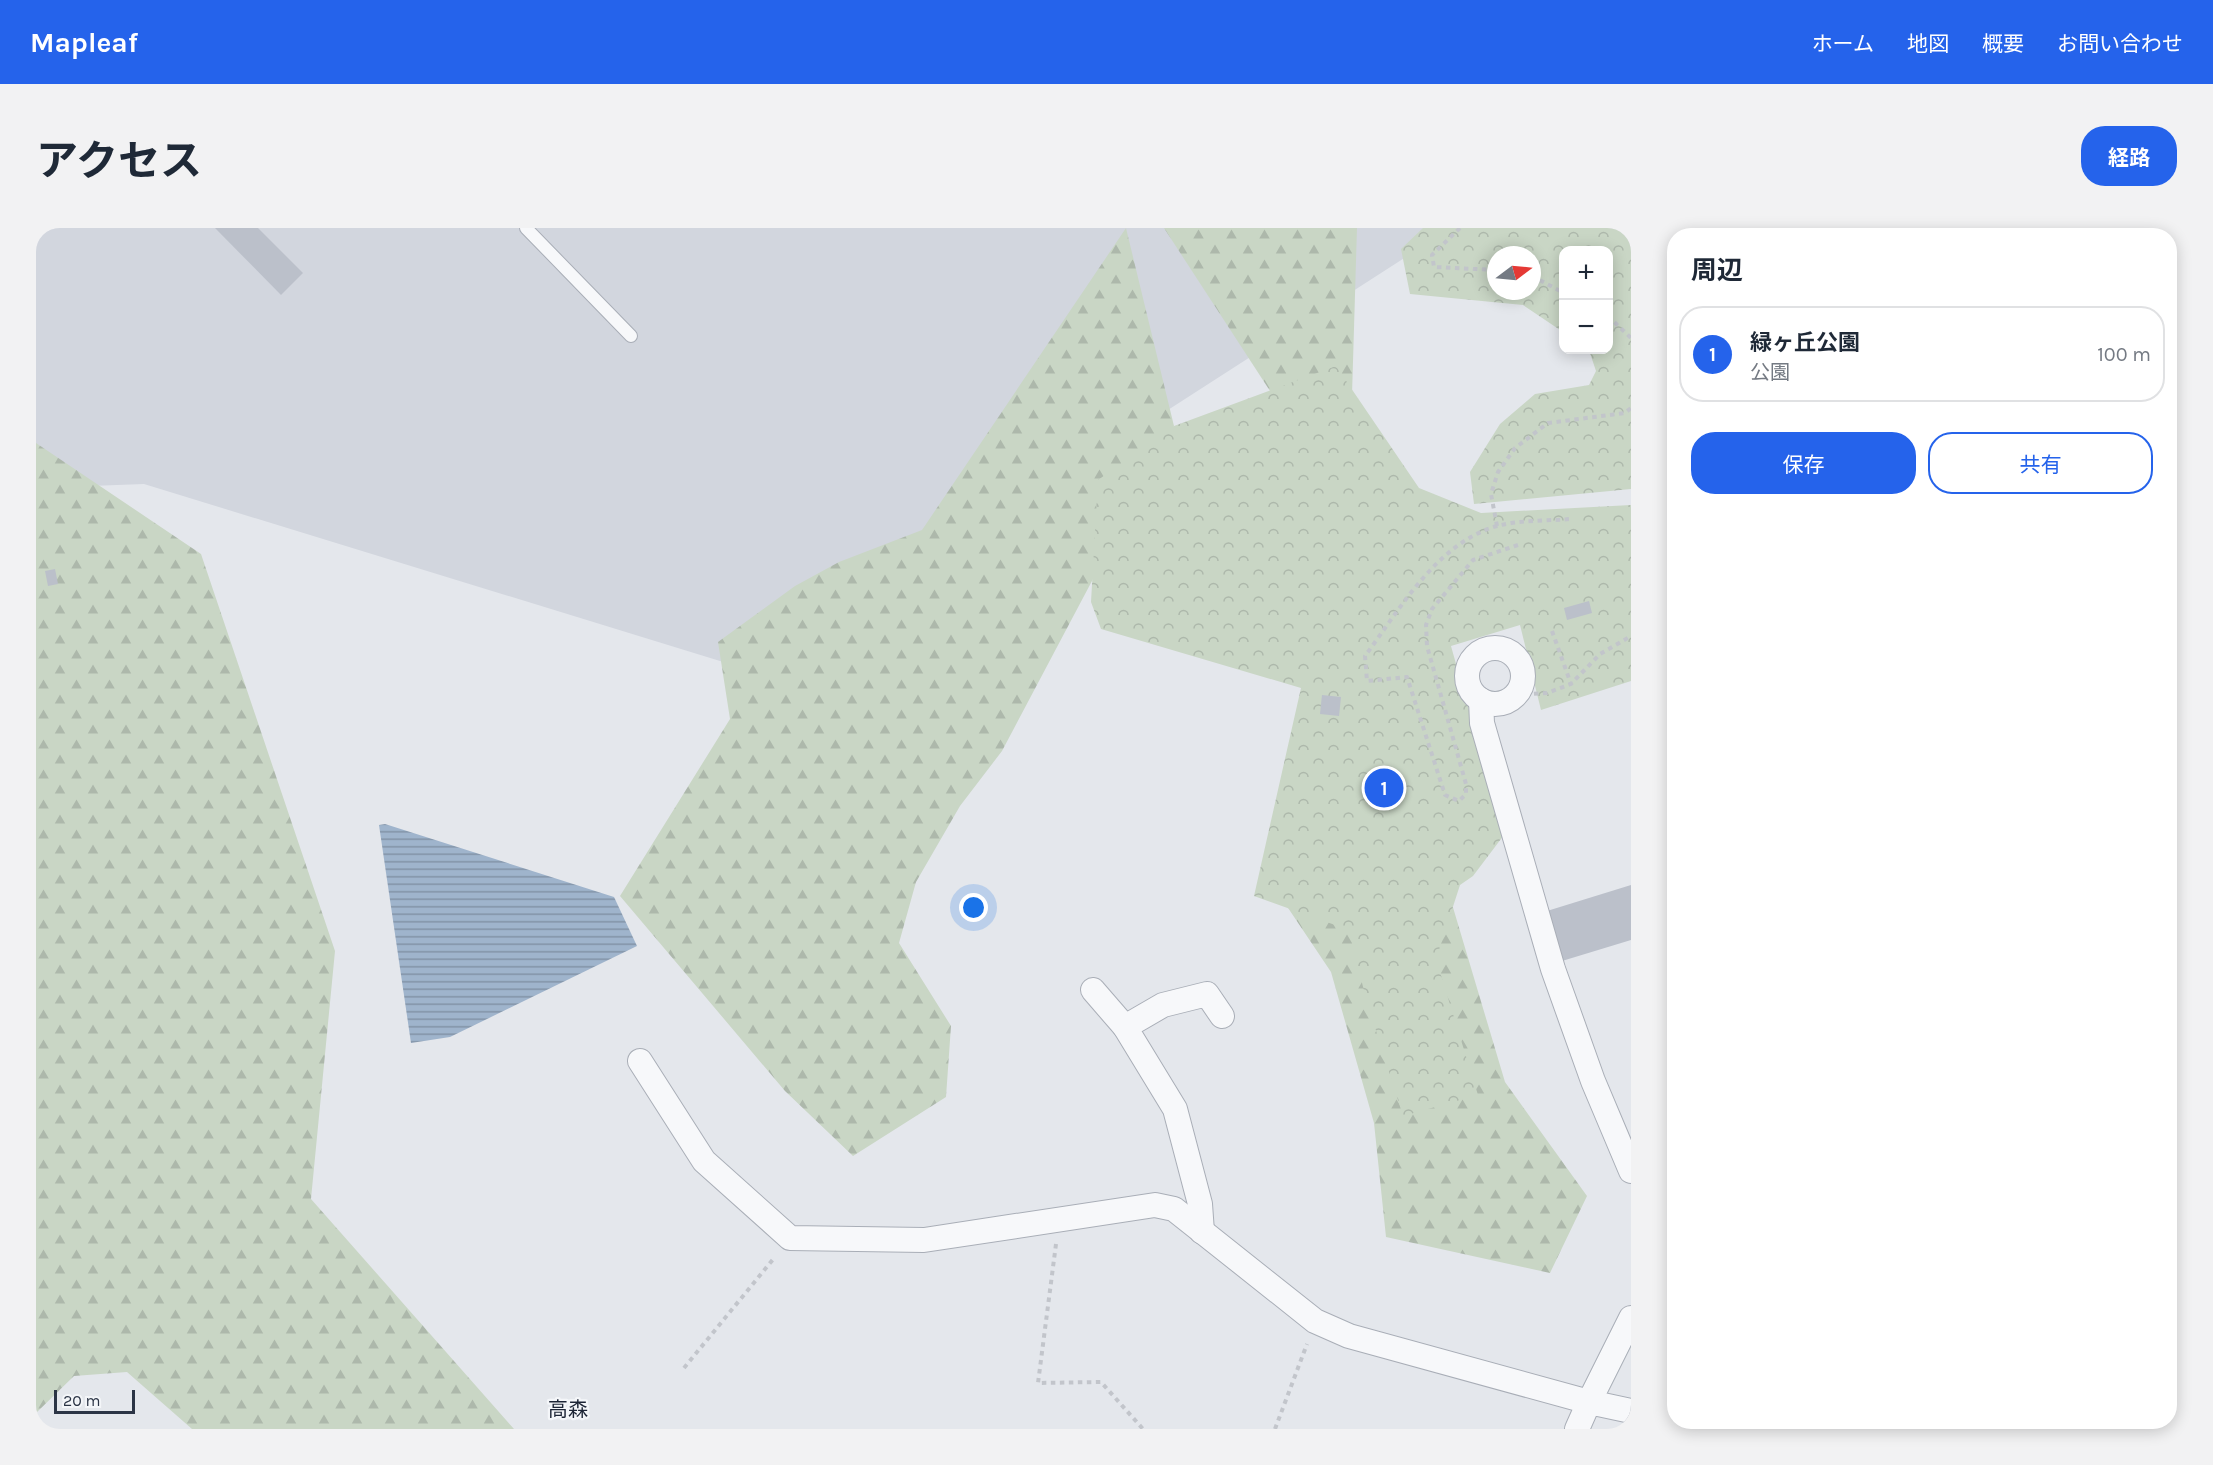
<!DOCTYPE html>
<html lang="ja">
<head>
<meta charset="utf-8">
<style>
  :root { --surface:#fff; --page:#f2f2f3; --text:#1f2937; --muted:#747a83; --line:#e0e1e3; --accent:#2563eb }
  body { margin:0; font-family:Karla,"Noto Sans JP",sans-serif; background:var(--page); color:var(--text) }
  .controls { position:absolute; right:18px; top:18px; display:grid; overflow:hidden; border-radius:12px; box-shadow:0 3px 15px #0003 }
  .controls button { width:54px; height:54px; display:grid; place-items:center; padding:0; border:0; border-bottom:2px solid var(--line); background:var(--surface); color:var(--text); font:30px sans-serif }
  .compass { position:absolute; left:1451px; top:18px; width:54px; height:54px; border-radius:50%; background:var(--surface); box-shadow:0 3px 15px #0003; rotate:74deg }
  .scale { position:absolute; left:18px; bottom:15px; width:81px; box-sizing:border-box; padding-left:6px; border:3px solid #2b3445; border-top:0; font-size:16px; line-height:21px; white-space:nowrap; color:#2b3445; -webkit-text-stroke:4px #f4f6f9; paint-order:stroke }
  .you { position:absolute; left:938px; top:680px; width:21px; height:21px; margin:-15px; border:4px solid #fff; border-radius:50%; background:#1a73e8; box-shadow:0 0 0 9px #1a73e833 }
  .badge { display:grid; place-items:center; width:39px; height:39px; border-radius:50%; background:var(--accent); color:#fff; font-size:20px; font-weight:700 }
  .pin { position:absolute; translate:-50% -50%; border:3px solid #fff; box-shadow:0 2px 6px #0006 }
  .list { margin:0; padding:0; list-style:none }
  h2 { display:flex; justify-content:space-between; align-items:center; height:78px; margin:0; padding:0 24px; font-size:26px }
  h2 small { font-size:20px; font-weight:400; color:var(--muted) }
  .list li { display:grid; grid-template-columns:39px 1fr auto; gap:18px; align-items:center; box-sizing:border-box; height:96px; margin:0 12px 12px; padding:0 12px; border:2px solid var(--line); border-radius:24px }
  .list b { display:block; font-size:22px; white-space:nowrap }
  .list p { margin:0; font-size:20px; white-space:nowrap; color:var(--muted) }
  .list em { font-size:20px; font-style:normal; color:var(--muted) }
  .actions { display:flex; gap:12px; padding:18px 24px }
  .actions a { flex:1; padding:14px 0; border:2px solid var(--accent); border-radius:24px; text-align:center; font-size:21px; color:var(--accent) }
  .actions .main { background:var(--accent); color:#fff }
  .map { position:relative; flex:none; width:1595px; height:1201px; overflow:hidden; border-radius:24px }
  header { display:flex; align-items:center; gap:36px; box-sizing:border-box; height:84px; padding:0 30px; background:var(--accent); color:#fff }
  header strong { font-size:28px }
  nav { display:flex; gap:33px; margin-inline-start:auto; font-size:21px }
  .intro { display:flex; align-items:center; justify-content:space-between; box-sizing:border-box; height:144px; padding:0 36px }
  h1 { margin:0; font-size:42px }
  .button { padding:15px 27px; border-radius:24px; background:var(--accent); color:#fff; font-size:21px; font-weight:700 }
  main { display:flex; gap:36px; padding:0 36px }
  aside { flex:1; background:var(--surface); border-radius:24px; box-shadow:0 3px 15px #0003 }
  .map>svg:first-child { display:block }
  .built { fill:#d2d6de }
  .forest { fill:url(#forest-firs) }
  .park { fill:url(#park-crowns); fill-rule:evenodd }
  .water { fill:url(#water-rules) }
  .building { fill:#bbc0ca }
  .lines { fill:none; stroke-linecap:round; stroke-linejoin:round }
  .service-casing { stroke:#a9aeb7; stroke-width:14 }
  .minor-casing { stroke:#a9aeb7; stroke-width:26 }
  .path { stroke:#c2c5cb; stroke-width:4; stroke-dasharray:4.5 4.5; stroke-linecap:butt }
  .service { stroke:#f7f8fa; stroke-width:12 }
  .minor { stroke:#f7f8fa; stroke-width:24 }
  .labels { text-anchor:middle; stroke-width:4.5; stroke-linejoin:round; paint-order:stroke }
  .neighbourhood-label { font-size:20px; fill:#1d2536; stroke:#f4f6f9 }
</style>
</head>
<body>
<header>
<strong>Mapleaf</strong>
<nav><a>ホーム</a><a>地図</a><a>概要</a><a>お問い合わせ</a></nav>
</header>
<div class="intro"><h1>アクセス</h1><a class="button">経路</a></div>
<main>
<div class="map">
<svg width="1595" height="1201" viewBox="0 0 1595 1201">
  <defs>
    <pattern id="forest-firs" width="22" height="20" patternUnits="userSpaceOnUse" patternTransform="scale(1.5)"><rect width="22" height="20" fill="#c9d6c5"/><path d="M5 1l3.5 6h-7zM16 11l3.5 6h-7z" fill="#adb8ab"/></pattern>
    <pattern id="park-crowns" width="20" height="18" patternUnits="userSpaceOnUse" patternTransform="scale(1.5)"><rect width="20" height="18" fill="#c9d6c5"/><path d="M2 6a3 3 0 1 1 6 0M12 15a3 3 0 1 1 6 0" fill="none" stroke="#adb8ab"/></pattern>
    <pattern id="water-rules" width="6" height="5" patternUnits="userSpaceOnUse" patternTransform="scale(1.5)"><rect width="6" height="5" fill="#9fb4cc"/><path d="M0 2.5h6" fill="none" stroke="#8293a7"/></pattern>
  </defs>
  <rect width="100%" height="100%" fill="#e4e7ec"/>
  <path class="built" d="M0 0H1415L723 445 108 256 0 260Z"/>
  <g class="forest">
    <path d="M1090 0 1138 198 966 523 924 578 880 654 863 715 915 798 910 869 817 928 749 863 584 668 694 491 682 414 759 358 803 334 886 302Z"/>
    <path d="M1128 0H1321L1314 234 1277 229Z"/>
    <path d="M0 215 165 326 299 723 275 971 478 1201H156L91 1144 38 1148 0 1185Z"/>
    <path d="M1238 659 1413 666 1469 854 1551 968 1514 1045 1350 1009 1338 895 1295 744Z"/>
  </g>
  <g class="park">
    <path d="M1387 0H1595V261L1438 276 1434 244 1464 196 1499 166 1553 157 1560 143 1553 122H1572V22H1528L1527 104 1487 77 1374 66 1365 21ZM1460 27H1496V63H1460Z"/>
    <path d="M1300 138 1383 260 1445 285 1595 277V453L1505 482 1484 397 1415 418 1468 607 1437 648 1424 657 1400 731 1442 867 1367 888 1330 771 1313 702 1218 668 1265 460 1065 401 1055 374 1062 252 1138 198Z"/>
  </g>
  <path class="water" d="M349 596 578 669 601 718 414 809 375 815 343 597Z"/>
  <g class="building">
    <path d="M179 0H222L267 45 245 67Z"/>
    <path d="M19 341 22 356 12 358 9 343Z"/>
    <path d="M1553 373 1556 385 1531 392 1528 380Z"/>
    <path d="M1286 467 1305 469 1303 488 1284 486Z"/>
    <path d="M1595 657V712L1526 733 1511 683Z"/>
  </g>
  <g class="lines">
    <g class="service-casing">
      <path id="service" d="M490 0 595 108"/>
    </g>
    <g class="minor-casing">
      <g id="minor">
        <circle cx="1459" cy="448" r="28"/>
        <path d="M1445 472 1446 495 1517 741 1557 853 1595 943"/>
        <path d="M1057 762 1089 799"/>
        <path d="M604 833 668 933 754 1010 888 1012 1119 977 1138 981 1279 1093 1313 1108 1553 1174 1595 1090"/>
        <path d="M1166 1004 1164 976 1139 881 1089 799 1127 777 1171 766 1186 788"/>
        <path d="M1541 1201 1553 1174 1595 1183"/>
      </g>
    </g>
    <g class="path">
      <path d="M1424 0 1396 27 1398 39 1460 42"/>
      <path d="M1496 48 1528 65"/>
      <path d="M1572 88 1595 110"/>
      <path d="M1461 298 1455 266 1462 244 1479 220 1512 195 1589 185 1595 180"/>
      <path d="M1482 317 1437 332 1396 381 1390 397 1391 418 1430 556V566L1423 573 1409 567 1371 449 1331 453 1329 428C1364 381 1401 315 1461 298 1483 292 1510 293 1534 291"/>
      <path d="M1516 403 1535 456"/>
      <path d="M1480 467 1511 465 1535 456 1564 426 1595 408"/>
      <path d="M1020 1016 1002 1155 1065 1154 1107 1201"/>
      <path d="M648 1140 739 1029"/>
      <path d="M1239 1201 1271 1116"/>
    </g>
    <use href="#service" class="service"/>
    <use href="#minor" class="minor"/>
  </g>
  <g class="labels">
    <g class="neighbourhood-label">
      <text x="532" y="1188">高森</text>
    </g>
  </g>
</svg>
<div class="controls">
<button>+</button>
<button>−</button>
</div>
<svg class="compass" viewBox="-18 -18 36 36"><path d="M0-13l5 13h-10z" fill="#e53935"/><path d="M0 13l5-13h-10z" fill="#747a83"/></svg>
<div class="scale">20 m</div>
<div class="you"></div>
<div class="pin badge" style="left:1348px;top:560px">1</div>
</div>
<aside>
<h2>周辺<small></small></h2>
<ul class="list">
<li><span class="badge">1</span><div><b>緑ヶ丘公園</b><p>公園</p></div><em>100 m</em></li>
</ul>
<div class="actions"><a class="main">保存</a><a>共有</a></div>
</aside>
</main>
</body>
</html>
